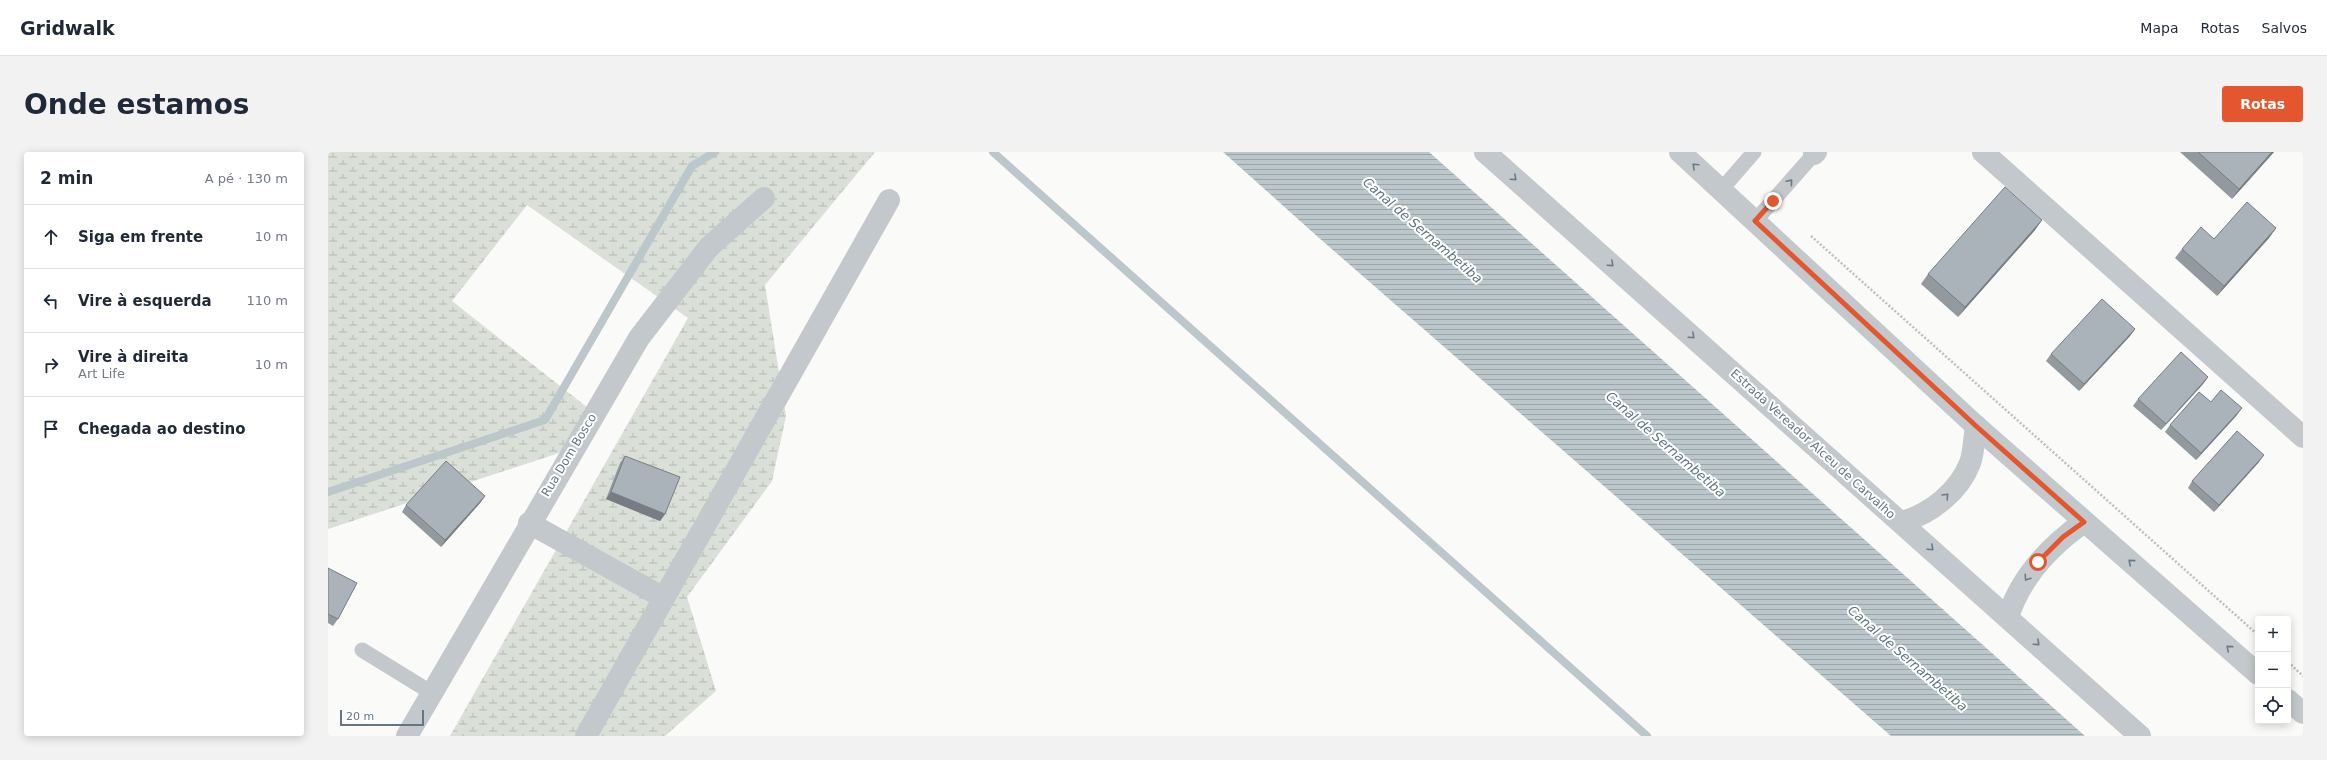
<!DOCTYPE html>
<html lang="pt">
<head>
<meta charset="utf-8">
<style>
  :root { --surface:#fff; --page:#f2f2f3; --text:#1f2937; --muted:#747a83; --line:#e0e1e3; --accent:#e4572e }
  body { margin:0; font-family:"DejaVu Sans",sans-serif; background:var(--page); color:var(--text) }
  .controls { position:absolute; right:12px; bottom:12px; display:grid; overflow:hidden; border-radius:4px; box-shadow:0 2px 10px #0003 }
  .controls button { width:36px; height:36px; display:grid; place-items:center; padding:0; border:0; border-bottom:1px solid var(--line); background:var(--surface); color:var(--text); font:20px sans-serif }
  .scale { position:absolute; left:12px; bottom:10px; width:84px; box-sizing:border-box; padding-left:4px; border:2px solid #657683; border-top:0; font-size:11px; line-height:14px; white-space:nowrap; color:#657683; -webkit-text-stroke:3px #fff; paint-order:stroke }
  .stop { position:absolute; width:12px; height:12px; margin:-9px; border:3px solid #e4572e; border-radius:50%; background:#fff }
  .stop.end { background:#e4572e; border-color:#fff; box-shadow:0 1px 4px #0008 }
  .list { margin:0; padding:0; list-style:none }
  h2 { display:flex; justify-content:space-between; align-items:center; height:52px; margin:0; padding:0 16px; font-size:17px }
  h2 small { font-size:13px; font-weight:400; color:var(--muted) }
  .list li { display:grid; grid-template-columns:26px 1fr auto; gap:12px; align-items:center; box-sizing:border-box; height:64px; padding:0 16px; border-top:1px solid var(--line) }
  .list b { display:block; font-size:15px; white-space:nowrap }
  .list p { margin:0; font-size:13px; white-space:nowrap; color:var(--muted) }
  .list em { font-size:13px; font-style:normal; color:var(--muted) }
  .icon { flex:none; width:22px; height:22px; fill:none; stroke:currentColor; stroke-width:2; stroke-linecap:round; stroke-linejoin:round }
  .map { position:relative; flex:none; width:1975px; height:584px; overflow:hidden; border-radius:4px }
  header { display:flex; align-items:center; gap:24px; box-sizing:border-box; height:56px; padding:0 20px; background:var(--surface); border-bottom:1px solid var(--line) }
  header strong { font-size:19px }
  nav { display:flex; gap:22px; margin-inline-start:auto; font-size:14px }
  .intro { display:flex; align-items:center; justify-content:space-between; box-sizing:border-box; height:96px; padding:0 24px }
  h1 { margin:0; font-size:28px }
  .button { padding:10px 18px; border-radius:4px; background:var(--accent); color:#fff; font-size:14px; font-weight:700 }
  main { display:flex; gap:24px; padding:0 24px }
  aside { flex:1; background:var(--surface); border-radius:4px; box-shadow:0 2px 10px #0003 }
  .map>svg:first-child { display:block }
  .wetland { fill:url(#wetland-marsh) }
  .water { fill:url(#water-rules) }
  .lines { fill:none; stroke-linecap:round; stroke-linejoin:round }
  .stream { stroke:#bbc7cb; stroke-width:8 }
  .path { stroke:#bbbfc2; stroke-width:2.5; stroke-dasharray:2 2; stroke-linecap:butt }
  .service { stroke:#c3c8cc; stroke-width:15 }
  .minor { stroke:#c3c8cc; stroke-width:22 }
  .tertiary { stroke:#c3c8cc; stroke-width:22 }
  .wall { fill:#929a9f }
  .shaded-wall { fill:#777d82 }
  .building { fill:#aab3b9; stroke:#777d82 }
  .oneway { stroke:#6a7a87 }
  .route { stroke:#e4572e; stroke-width:5 }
  .labels { text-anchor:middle; stroke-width:4; stroke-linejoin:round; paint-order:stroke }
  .street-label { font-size:12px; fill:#657683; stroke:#fff }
  .water-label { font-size:13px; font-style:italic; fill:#60757c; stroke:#fff }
</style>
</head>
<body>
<header>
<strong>Gridwalk</strong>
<nav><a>Mapa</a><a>Rotas</a><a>Salvos</a></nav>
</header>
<div class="intro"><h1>Onde estamos</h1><a class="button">Rotas</a></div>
<main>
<aside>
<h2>2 min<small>A pé · 130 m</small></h2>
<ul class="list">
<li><svg class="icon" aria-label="ahead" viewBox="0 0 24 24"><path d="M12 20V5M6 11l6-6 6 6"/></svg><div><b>Siga em frente</b></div><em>10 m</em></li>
<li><svg class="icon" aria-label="left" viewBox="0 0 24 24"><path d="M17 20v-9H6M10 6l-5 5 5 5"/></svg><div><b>Vire à esquerda</b></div><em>110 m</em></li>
<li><svg class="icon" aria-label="right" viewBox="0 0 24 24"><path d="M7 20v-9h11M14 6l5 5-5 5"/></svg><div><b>Vire à direita</b><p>Art Life</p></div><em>10 m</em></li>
<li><svg class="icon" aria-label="arrive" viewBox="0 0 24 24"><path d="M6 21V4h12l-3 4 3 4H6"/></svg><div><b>Chegada ao destino</b></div></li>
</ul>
</aside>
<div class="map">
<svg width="1975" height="584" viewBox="0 0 1975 584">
  <defs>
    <pattern id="wetland-marsh" width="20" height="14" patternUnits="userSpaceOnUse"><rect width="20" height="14" fill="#dadfd7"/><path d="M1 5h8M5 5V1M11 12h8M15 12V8" fill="none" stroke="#b4b9b4"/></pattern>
    <pattern id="water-rules" width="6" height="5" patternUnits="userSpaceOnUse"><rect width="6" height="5" fill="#bbc7cb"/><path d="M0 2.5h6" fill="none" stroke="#9ca6aa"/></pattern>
  </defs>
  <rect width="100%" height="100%" fill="#fafaf8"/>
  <path class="wetland" d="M0 0H547L437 133 458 264 444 329 359 445 388 539 337 584H122L360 166 199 53 124 149 260 256 234 300 0 377Z"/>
  <path class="water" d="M895 0H1101L1757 584H1563L990 85Z"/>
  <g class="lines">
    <g class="stream">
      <path d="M665 0 1319 584"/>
      <path d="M0 340 217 268 364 14 387 0"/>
    </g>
    <g class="path">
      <path d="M1483 84 1930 483"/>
      <path d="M1960 510 1975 524"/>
    </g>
    <g class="service">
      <path d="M1393 38 1426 0"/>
      <path d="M1427 69 1486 2"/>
      <path d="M34 498 104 541"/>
    </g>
    <g class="minor">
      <path d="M1655 0 1975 285"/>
      <path d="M1486 2 1488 0"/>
      <path d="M201 371 336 446 561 48"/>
      <path d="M79 584 311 186 381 95 436 46"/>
      <path d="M258 584 336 446"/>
    </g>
    <g class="tertiary">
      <path d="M1157 0 1812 584"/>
      <path d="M1352 0 1648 274 1930 522"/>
      <path d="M1574 370C1602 362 1631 340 1642 311 1646 300 1646 286 1648 274"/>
      <path d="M1680 465C1693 424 1722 394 1756 370"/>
      <path d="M1960 548 1975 561"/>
    </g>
  </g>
  <g class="wall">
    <path d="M1852 0H1946L1904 47Z"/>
    <path d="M1714 68 1707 78 1630 165 1593 132 1600 122Z"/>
    <path d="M1948 76 1941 86 1889 144 1847 106 1854 97 1886 87Z"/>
    <path d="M1807 177 1802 184 1751 239 1718 209 1723 202Z"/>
    <path d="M1880 225 1875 232 1833 278 1805 254 1810 247Z"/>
    <path d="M1909 263 1868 308 1837 280 1842 273Z"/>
    <path d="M297 304 337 362 332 369 278 347 292 311Z"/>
    <path d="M1931 310 1886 360 1860 336 1864 329Z"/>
    <path d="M157 344 152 351 113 395 74 360 78 353Z"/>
    <path d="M0 416 10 467 5 474 0 471Z"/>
  </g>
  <g class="shaded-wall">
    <path d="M1944 0H1946L1904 47 1911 37Z"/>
    <path d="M1714 68 1707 78 1630 165 1637 155Z"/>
    <path d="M1948 76 1941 86 1889 144 1896 134Z"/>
    <path d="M1807 177 1802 184 1751 239 1756 232Z"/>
    <path d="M1880 225 1875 232 1833 278 1838 272Z"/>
    <path d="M1914 256 1909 263 1868 308 1873 301Z"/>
    <path d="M1936 303 1931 310 1886 360 1891 353Z"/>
    <path d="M283 340 337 362 332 369 278 347Z"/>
    <path d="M157 344 152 351 113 395 117 388Z"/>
  </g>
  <g class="building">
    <path d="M1870 0H1944L1911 37Z"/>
    <path d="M1677 35 1714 68 1637 155 1600 122Z"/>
    <path d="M1919 50 1948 76 1896 134 1854 97 1873 75 1886 87Z"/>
    <path d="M1774 147 1807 177 1756 232 1723 202Z"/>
    <path d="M1853 200 1880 225 1838 272 1810 247Z"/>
    <path d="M1893 238 1914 256 1873 301 1842 273 1871 240 1883 250Z"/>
    <path d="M1909 279 1936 303 1891 353 1864 329Z"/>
    <path d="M297 304 352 325 337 362 283 340Z"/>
    <path d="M118 309 157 344 117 388 78 353Z"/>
    <path d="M0 416 29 431 10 467 0 462Z"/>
  </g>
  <defs><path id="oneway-chevron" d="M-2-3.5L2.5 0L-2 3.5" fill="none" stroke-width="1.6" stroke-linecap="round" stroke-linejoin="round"/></defs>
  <g class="oneway">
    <use href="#oneway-chevron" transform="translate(1367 14) rotate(-137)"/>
    <use href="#oneway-chevron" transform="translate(1186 26) rotate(42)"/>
    <use href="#oneway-chevron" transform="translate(1462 30) rotate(-49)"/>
    <use href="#oneway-chevron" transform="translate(1283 112) rotate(42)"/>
    <use href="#oneway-chevron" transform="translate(1364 184) rotate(42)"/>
    <use href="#oneway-chevron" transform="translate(1618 344) rotate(-46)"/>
    <use href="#oneway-chevron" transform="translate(1603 396) rotate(42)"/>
    <use href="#oneway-chevron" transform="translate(1803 410) rotate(-139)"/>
    <use href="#oneway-chevron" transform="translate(1699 426) rotate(124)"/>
    <use href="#oneway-chevron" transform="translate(1709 491) rotate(42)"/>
    <use href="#oneway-chevron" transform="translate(1901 496) rotate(-139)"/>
  </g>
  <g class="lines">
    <path class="route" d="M1445 49 1427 69 1648 274 1756 370 1735 385 1710 410"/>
  </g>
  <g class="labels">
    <g class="street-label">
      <text transform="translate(1485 292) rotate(42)" y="4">Estrada Vereador Alceu de Carvalho</text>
      <text transform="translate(241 303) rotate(-59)" y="4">Rua Dom Bosco</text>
    </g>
    <g class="water-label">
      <text transform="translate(1095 78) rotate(41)" y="5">Canal de Sernambetiba</text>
      <text transform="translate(1338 292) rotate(41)" y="5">Canal de Sernambetiba</text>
      <text transform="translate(1580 506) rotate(41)" y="5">Canal de Sernambetiba</text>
    </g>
  </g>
</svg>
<div class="controls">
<button>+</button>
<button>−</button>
<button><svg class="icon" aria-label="locate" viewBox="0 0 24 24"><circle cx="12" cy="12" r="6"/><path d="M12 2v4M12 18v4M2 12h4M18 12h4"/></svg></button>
</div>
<div class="scale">20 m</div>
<div class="stop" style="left:1710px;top:410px"></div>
<div class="stop end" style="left:1445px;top:49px"></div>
</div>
</main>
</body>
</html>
